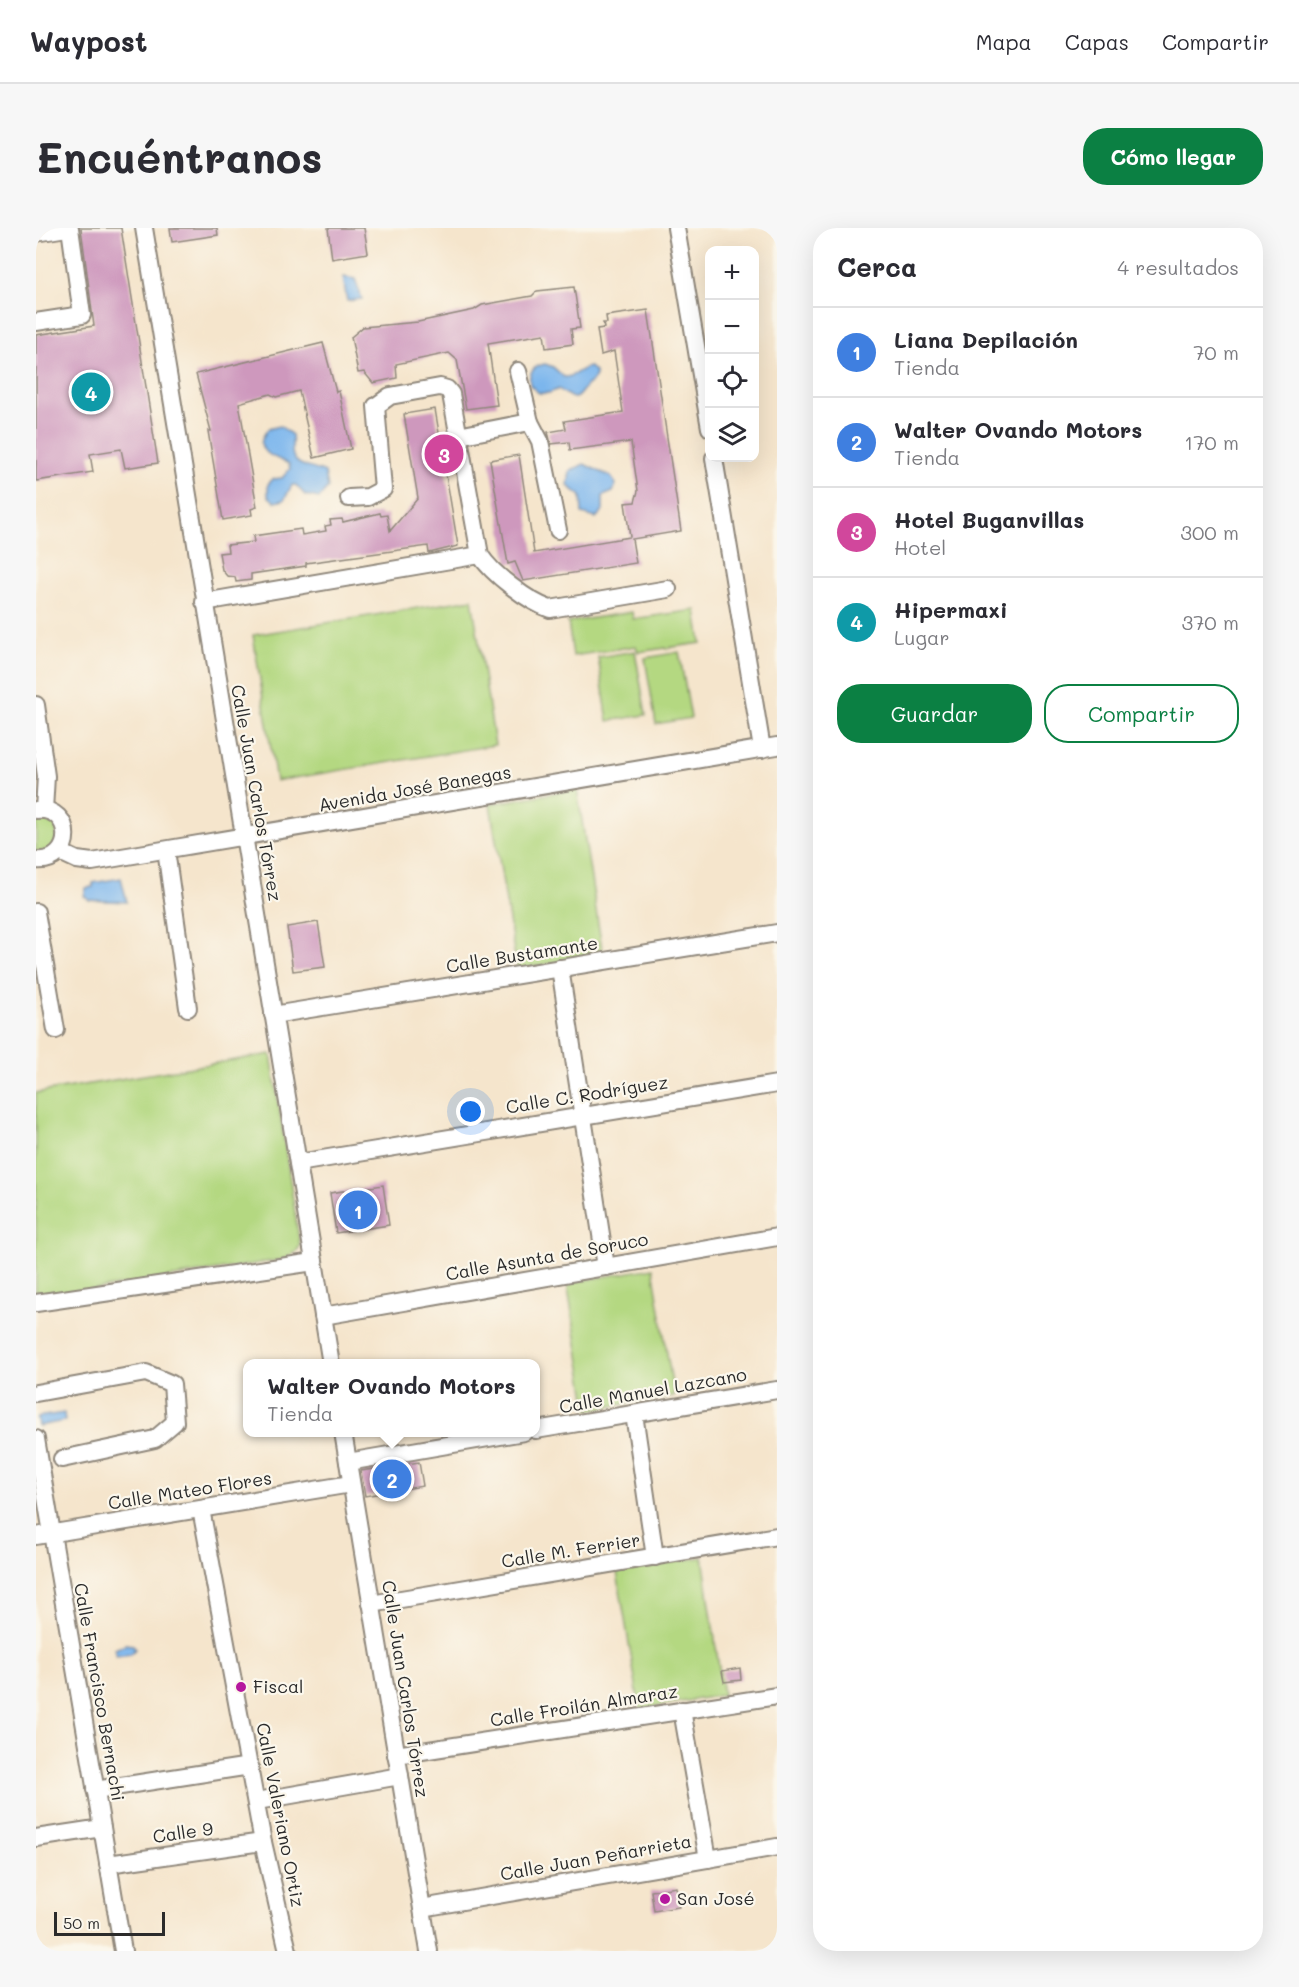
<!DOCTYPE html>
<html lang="es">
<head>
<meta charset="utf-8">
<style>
  :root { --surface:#fff; --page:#f7f7f7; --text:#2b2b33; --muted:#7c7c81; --line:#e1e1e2; --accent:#0b8043 }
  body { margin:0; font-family:Mali,sans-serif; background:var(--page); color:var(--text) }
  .controls { position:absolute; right:18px; top:18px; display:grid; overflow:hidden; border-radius:12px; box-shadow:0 6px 24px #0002 }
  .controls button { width:54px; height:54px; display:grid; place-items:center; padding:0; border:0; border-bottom:2px solid var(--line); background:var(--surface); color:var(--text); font:30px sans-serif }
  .scale { position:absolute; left:18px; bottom:15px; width:111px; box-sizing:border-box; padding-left:6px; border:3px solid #2b2b2b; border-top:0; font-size:16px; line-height:21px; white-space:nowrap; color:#2b2b2b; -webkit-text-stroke:4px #fbf7ec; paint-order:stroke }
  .you { position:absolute; left:435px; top:884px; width:21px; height:21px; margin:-15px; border:4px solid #fff; border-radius:50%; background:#1a73e8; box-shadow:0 0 0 9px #1a73e833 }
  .badge { display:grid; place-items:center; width:39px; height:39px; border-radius:50%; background:var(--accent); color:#fff; font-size:20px; font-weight:700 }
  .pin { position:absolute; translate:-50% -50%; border:3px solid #fff; box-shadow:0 2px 6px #0006 }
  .popup { position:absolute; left:207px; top:1131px; width:297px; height:78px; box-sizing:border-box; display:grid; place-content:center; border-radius:12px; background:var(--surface); filter:drop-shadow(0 2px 4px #0005); font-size:20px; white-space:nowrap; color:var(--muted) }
  .popup b { font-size:22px; color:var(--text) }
  .popup::after { content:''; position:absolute; left:50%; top:100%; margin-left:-12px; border:12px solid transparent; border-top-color:var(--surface) }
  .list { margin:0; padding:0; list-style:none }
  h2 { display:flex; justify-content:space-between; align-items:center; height:78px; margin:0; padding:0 24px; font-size:26px }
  h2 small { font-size:20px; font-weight:400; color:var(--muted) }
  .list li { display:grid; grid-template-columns:39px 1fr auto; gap:18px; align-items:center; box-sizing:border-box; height:90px; padding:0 24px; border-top:2px solid var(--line) }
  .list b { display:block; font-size:22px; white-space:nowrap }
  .list p { margin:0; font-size:20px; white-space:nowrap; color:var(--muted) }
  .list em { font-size:20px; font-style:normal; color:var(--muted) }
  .actions { display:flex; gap:12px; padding:18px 24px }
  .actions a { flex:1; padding:14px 0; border:2px solid var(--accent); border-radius:24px; text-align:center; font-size:21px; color:var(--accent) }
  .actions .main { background:var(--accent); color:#fff }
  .icon { flex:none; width:33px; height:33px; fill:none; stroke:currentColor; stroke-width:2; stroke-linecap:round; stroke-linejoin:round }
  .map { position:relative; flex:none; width:741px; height:1723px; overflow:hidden; border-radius:24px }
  header { display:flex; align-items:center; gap:36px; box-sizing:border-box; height:84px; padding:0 30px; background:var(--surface); border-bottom:2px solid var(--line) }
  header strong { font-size:28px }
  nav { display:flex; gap:33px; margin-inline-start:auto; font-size:21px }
  .intro { display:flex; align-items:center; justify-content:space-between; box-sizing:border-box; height:144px; padding:0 36px }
  h1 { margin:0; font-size:42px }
  .button { padding:15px 27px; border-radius:24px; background:var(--accent); color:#fff; font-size:21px; font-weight:700 }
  main { display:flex; gap:36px; padding:0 36px }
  aside { flex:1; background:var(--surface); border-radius:24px; box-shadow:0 6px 24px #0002 }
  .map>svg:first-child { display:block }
  .green { fill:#b4d881; stroke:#708256; stroke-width:1.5 }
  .water { fill:#7bb6ed; stroke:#53708c; stroke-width:1.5 }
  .building { fill:#ce98bd }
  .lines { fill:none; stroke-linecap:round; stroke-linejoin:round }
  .minor-casing { stroke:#90887c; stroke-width:20 }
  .minor { stroke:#fff; stroke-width:16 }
  .poi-dot { fill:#b5179e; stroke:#fbf7ec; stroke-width:2 }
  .labels { text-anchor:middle; stroke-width:4.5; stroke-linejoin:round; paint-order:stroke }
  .street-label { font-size:18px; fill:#2b2b2b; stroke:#fbf7ec }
  .poi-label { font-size:18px; fill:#2b2b2b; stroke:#fbf7ec; text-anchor:start }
</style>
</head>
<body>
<header>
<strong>Waypost</strong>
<nav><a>Mapa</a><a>Capas</a><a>Compartir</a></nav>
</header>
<div class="intro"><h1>Encuéntranos</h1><a class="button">Cómo llegar</a></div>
<main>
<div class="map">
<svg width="741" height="1723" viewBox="0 0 741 1723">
  <rect width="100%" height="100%" fill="#fbf7ec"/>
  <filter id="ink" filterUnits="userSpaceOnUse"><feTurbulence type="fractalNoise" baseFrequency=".0167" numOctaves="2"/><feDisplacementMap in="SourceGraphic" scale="12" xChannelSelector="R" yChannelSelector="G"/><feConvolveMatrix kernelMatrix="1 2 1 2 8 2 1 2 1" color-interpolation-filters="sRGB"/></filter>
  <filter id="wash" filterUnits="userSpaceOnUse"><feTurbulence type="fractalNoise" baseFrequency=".008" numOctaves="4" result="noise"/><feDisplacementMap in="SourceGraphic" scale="24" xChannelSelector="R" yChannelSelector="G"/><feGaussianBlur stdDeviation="1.35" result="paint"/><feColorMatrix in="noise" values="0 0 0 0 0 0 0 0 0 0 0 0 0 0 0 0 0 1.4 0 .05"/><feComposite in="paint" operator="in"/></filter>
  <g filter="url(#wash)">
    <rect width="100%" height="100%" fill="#f5e5cc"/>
    <g class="green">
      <path d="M436 371 459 517 240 553 217 407Z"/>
      <path d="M660 382 665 415 602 424 600 418 537 428 532 394 596 384 597 391Z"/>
      <path d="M599 423 610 487 572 493 562 429Z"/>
      <path d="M643 424 655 490 620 496 609 430Z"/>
      <path d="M541 561 567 727 481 741 454 576Z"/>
      <path d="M0 590H11L20 597 22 614 14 622 0 624Z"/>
      <path d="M235 826 264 1018 260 1024 249 1031 0 1071V865Z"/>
      <path d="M617 1040 638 1168 552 1182 531 1055Z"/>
      <path d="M667 1329 687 1467 604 1481 581 1344Z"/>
    </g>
    <g class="water">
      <path d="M307 49 319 51 326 71 311 73Z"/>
      <path d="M509 136 517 139 528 149C539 150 543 140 554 139L559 144V150C556 155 551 155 549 159 538 176 537 171 523 161L513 165H503L494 157C492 145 497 138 509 136Z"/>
      <path d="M244 198 256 207C257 213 256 217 256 222 256 240 279 239 289 245L292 260 283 270 269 267 260 257H256L248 272 239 274 232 268V256L237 251 246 250 254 241 253 236C237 228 214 224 232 201Z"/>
      <path d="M548 236 575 249 580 256 577 264 567 268V283L560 290 546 286 545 268 532 258 534 243Z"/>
      <path d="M85 650 91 674 53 672 48 668 50 660 57 659V655Z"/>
      <path d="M28 1185 29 1193 2 1198 1 1189Z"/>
      <path d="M90 1416 97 1417 99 1421 95 1426 80 1428 79 1421Z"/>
    </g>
    <g id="blocks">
      <g class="building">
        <path d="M45 0H85L122 235 89 240 85 221 54 226 57 244 0 253V107L58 98Z"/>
        <path d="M134 0H181L182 7 136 14Z"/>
        <path d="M292 0H328L332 25 296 31Z"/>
        <path d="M538 59 544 100 535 101 537 116 510 120 508 106 452 115 461 177 430 181 421 132 413 125 360 136 361 150 337 155 328 144 322 145 315 109 327 99 382 94 438 82 446 77 496 68 501 63Z"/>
        <path d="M612 82 645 303 596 311 600 335 487 353 479 334 472 336 454 232 483 227 498 325 594 309 589 275 599 274 602 263 595 214 534 222 533 214 515 216 512 204 530 201 528 193 587 184 578 123 565 127 561 101 568 100 567 95H571L570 88Z"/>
        <path d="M287 115 300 164 303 163 315 221 278 230 263 163 240 169 234 166 203 175 221 279 215 281 216 287 187 292 172 203H175L160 146Z"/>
        <path d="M399 181 422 318 393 325 392 318 270 335V338L215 346V352L200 354 199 349 191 348 186 342 183 325 192 324 191 317 218 314 217 308 265 301 266 307 290 303 289 298 295 297 294 292 306 291 307 294 344 285 345 288 351 287 354 303 382 270 368 186Z"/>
        <path d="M282 694 289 739 257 743 251 699Z"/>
        <path d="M347 957 353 997 300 1005 294 965Z"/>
        <path d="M383 1234 387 1258 329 1268 325 1243Z"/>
        <path d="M704 1440 705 1452 688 1454 686 1443Z"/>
        <path d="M640 1659 643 1679 618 1683 615 1663Z"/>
      </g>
    </g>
  </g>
  <g filter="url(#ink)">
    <use href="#blocks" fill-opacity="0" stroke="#90887c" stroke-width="1.5"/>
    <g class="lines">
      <g class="minor-casing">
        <g id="minor">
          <path d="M108 0 295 1136"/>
          <path d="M640 0 674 200"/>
          <path d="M0 5 31 0"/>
          <path d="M0 94 46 87 34 0"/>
          <path d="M482 143 494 194"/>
          <path d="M422 208 494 194 504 213 522 302"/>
          <path d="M678 230 726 521"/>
          <path d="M444 327C456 346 493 374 514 381L632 361"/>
          <path d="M168 374 444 327 415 166 411 161 404 159 354 168 340 178 347 261 332 269 313 270"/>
          <path d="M0 477 10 548 8 582"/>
          <path d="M0 582C39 578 39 636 0 632"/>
          <path d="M130 622 152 780"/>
          <path d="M24 624 41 632 56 634 741 518"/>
          <path d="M0 684 20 802"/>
          <path d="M524 740 570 1039"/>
          <path d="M237 787 741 705"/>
          <path d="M262 935 741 856"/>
          <path d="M0 1075 278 1034"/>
          <path d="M287 1088 741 1009"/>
          <path d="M0 1165 110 1145 136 1156 139 1194 119 1211 26 1231"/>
          <path d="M598 1186 619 1329"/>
          <path d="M500 1202 741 1162"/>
          <path d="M307 1204 393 1723"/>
          <path d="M0 1211 87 1723"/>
          <path d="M312 1234 488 1204"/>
          <path d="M165 1281 227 1614 252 1723"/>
          <path d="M0 1308 315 1256"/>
          <path d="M335 1376 741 1308"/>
          <path d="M646 1482 672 1631"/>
          <path d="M360 1527 741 1468"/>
          <path d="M59 1562 214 1538"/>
          <path d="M221 1573 364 1548"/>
          <path d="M0 1610 66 1600"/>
          <path d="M72 1636 227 1614"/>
          <path d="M386 1680 741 1619"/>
        </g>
      </g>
      <use href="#minor" class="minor"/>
    </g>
  </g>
  <g class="poi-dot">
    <circle cx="205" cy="1459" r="6"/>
    <circle cx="629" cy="1671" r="6"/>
  </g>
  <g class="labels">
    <g class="street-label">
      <text transform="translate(379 561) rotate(-10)" y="6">Avenida José Banegas</text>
      <text transform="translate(220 565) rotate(80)" y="6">Calle Juan Carlos Tórrez</text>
      <text transform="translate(486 727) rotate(-9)" y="6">Calle Bustamante</text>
      <text transform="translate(551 867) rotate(-9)" y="6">Calle C. Rodríguez</text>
      <text transform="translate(511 1029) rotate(-10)" y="6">Calle Asunta de Soruco</text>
      <text transform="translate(617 1163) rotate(-10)" y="6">Calle Manuel Lazcano</text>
      <text transform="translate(154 1263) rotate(-9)" y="6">Calle Mateo Flores</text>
      <text transform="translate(535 1323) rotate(-9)" y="6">Calle M. Ferrier</text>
      <text transform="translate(369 1461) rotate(81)" y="6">Calle Juan Carlos Tórrez</text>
      <text transform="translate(63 1464) rotate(80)" y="6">Calle Francisco Bernachi</text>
      <text transform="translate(548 1478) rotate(-9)" y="6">Calle Froilán Almaraz</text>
      <text transform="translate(244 1587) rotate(79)" y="6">Calle Valeriano Ortiz</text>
      <text transform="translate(147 1605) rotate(-8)" y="6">Calle 9</text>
      <text transform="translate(560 1630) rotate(-10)" y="6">Calle Juan Peñarrieta</text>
    </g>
    <g class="poi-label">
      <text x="217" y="1465">Fiscal</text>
      <text x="641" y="1677">San José</text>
    </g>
  </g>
</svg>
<div class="controls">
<button>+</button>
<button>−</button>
<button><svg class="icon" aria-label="locate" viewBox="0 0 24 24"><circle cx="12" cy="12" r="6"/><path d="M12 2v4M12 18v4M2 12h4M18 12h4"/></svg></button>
<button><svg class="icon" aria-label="layers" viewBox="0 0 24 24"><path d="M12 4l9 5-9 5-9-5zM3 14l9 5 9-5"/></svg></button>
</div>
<div class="scale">50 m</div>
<div class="you"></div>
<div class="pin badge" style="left:322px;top:982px;background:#3f7fe0">1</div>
<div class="pin badge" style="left:356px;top:1251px;background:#3f7fe0">2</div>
<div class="popup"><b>Walter Ovando Motors</b>Tienda</div>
<div class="pin badge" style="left:408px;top:226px;background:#d1479c">3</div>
<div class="pin badge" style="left:55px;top:164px;background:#0f9aa8">4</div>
</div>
<aside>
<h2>Cerca<small>4 resultados</small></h2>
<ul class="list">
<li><span class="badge" style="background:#3f7fe0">1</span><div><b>Liana Depilación</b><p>Tienda</p></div><em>70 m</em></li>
<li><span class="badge" style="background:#3f7fe0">2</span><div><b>Walter Ovando Motors</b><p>Tienda</p></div><em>170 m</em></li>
<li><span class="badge" style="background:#d1479c">3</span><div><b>Hotel Buganvillas</b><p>Hotel</p></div><em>300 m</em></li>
<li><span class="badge" style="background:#0f9aa8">4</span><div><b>Hipermaxi</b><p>Lugar</p></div><em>370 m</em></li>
</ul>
<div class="actions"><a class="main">Guardar</a><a>Compartir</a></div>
</aside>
</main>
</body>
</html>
